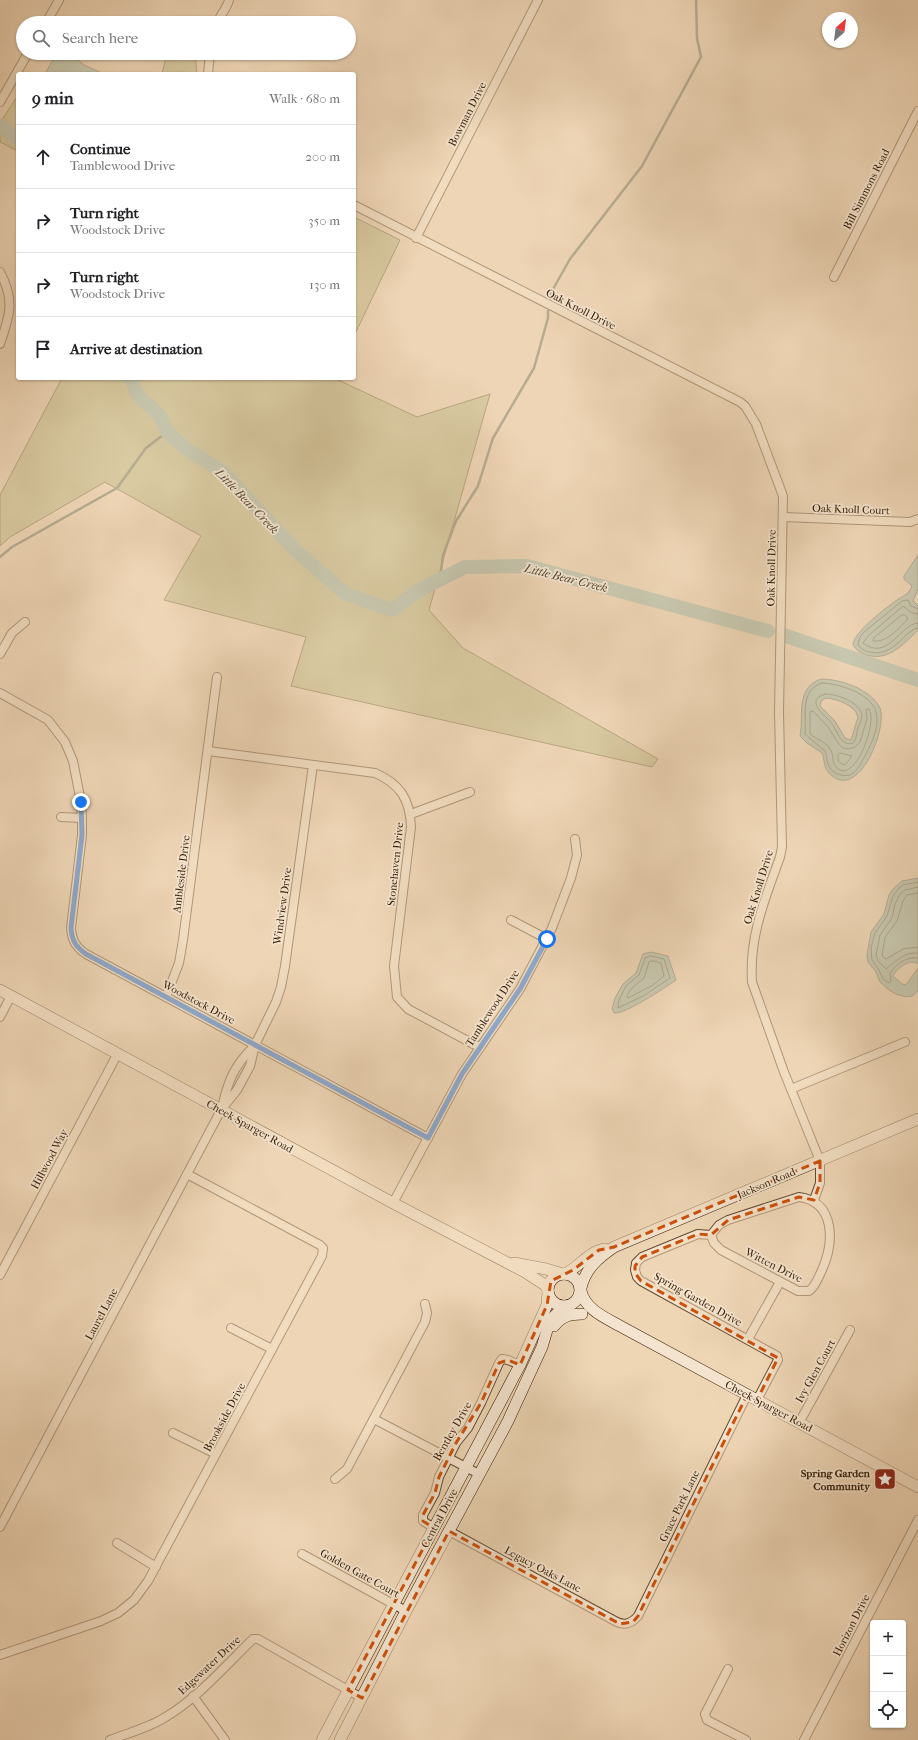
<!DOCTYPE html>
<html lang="en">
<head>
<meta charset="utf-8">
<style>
  :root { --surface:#fff; --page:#f6f6f6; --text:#202124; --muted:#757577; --line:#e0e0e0 }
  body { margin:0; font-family:"IM FELL French Canon",serif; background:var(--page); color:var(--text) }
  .controls { position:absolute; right:12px; bottom:12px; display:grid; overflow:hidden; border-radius:4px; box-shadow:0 1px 3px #0004 }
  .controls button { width:36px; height:36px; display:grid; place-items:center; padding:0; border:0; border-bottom:1px solid var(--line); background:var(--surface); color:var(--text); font:20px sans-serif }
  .compass { position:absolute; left:822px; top:12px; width:36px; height:36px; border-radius:50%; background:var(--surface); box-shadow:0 1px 3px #0004; rotate:28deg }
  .stop { position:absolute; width:12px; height:12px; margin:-9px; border:3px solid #1a73e8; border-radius:50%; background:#fff }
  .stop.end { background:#1a73e8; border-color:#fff; box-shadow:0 1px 4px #0008 }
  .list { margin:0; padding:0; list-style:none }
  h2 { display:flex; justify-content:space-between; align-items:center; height:52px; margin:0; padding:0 16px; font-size:17px }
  h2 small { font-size:13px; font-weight:400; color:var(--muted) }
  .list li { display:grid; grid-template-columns:26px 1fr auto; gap:12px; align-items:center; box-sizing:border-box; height:64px; padding:0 16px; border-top:1px solid var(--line) }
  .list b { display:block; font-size:15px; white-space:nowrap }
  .list p { margin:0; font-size:13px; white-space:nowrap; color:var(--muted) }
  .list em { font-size:13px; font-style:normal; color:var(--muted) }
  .icon { flex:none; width:22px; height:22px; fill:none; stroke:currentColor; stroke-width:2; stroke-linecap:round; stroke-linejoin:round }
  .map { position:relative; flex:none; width:918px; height:1740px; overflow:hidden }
  .search { position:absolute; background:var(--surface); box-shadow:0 1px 3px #0004; left:16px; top:16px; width:340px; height:44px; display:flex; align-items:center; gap:10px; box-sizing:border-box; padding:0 14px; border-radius:22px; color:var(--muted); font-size:15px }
  .panel { position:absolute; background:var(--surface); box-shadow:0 1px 3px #0004; left:16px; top:72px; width:340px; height:308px; border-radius:4px }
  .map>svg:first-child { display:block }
  .green { fill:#bfbc89; stroke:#7a6c46 }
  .water { fill:#99b9ab; stroke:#717a67; fill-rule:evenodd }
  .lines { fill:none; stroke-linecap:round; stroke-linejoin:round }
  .shore { stroke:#686a56; stroke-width:1 }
  .stream { stroke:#717a67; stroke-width:2.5 }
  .river { stroke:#99b9ab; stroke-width:14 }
  .minor-casing { stroke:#644a2f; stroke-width:10 }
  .secondary-casing { stroke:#361c02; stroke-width:12 }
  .minor { stroke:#f4e4cf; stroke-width:8 }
  .secondary { stroke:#f4e4cf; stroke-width:11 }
  .route { stroke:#1a73e8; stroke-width:5 }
  .marked { fill:none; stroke:#cd500a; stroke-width:3; stroke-dasharray:8 5; stroke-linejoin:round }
  .labels { text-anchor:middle; stroke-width:3.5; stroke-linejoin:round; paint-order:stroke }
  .street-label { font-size:11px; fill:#361c02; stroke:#f4e4cf }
  .poi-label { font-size:11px; font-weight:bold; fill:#361c02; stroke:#f4e4cf; text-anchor:end }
  .water-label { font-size:12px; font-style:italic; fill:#544b35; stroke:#f4e4cf }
</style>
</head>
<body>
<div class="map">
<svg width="918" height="1740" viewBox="0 0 918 1740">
  <rect width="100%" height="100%" fill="#eed6b5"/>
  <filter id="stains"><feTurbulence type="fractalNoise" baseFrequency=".005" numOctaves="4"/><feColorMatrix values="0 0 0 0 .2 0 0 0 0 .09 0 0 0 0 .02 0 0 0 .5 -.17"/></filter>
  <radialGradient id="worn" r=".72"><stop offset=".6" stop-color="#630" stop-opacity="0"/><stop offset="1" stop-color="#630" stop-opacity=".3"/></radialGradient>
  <g class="green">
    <path d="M167 53 195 54 197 74H162Z"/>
    <path d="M18 95V151L0 142V123Z"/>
    <path d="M354 217 400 240 354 336Z"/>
    <path d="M62 378H334L417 417 490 394 429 610 463 648 658 759 652 767 291 686 306 637 164 600 201 536 105 482 10 537 0 546V495Z"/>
  </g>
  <g class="water">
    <path d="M62 53 71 54 84 65 104 74H45L52 61Z"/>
    <path d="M918 555V589L913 601 918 606V630C905 643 888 662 867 655 861 653 856 651 853 644 855 631 886 608 897 600 905 594 907 597 912 586L904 579V576Z"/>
    <path d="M821 679C840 679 871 689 880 708 888 728 858 804 829 773 823 767 825 760 822 753L807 743 800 736C804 715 795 688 821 679ZM826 698C837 699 855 705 858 717L851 740 845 738 835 721 820 706 821 701Z"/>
    <path d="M918 878V964C910 958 897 968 893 976L902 984 906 985 918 968V991L912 996 906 997 896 994 889 990 880 982 876 972 868 962 867 955 871 932 884 914 889 895 893 889 902 881Z"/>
    <path d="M651 952 668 956 676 980C666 987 624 1015 614 1013L612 1009 615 998 623 984 636 973 643 954Z"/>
  </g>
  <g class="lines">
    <g class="shore">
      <path d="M918 609 911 606 908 600 902 601 864 632 860 637 858 644C860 649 865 651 870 652 894 658 905 629 918 628"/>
      <path d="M918 614 912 613 903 606 868 636 863 643C888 662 900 624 918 623"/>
      <path d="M902 615H905L908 619C899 628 887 643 873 641L874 638Z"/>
      <path d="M822 683C838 683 872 694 876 712 880 726 872 742 866 754 862 761 858 771 850 775 841 777 831 773 828 764 826 759 827 755 825 751L805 734C807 717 799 690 822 683Z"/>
      <path d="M825 694C837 694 861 702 862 716 862 720 859 724 858 728 856 734 857 739 853 743 850 744 847 744 844 742 839 739 836 729 832 724 826 715 803 701 825 694Z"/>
      <path d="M869 709C878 721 857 778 840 770 830 765 835 756 830 749 826 742 816 739 810 734V712L813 711 828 727 839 744 843 748 849 749 855 747 860 742 867 719 866 710Z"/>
      <path d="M840 753 852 756 845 765 842 764 838 761V755Z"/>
      <path d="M918 882 903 885 899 888 893 896 887 916 875 933 871 948 872 960 879 970 883 979 889 983 891 981 890 973C896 964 907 956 918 958"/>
      <path d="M918 887 905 890 900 894 895 904 892 918 880 935 876 955 878 961 886 969C896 961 904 952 918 953"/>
      <path d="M918 893 907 895 903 901 897 921 885 937 882 956 886 959 903 949 918 947"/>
      <path d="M651 956 664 959 670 978 643 996 618 1008 619 1000 626 986 639 975 645 958Z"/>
      <path d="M654 961 661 963 664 976 653 985 628 998 627 996 631 989 644 978 649 962Z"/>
    </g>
    <g class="stream">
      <path d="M548 298 570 259 642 166 701 57 697 38 696 0"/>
      <path d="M0 557 12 547 117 488 146 448 167 432"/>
      <path d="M440 580 443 555 456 521 478 486 493 438 534 368 548 318V311"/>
    </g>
    <g class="river">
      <path d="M0 126 18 138"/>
      <path d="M131 378 137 394 161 417 167 432 188 450 223 472 293 548 346 594 392 610 421 589 465 567 527 566 768 631"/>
      <path d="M783 635 918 680"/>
    </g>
    <g class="minor-casing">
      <g id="minor">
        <path d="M46 23 59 0"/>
        <path d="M217 23C220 16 228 6 229 0"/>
        <path d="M208 74 210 53"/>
        <path d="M0 102 28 53"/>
        <path d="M354 205 740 402 745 406 756 424 783 496 779 712 782 847 780 857C765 899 749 936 752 982L784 1072 820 1161V1183L814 1200"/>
        <path d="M416 238 538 0"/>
        <path d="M0 272C15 300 10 315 0 344"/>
        <path d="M834 277 918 111"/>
        <path d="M783 517 910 522 918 519"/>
        <path d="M0 654 12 633 25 622"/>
        <path d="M0 693 48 720 65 742 73 761 81 802 82 818V835L71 928C72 941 76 947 86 954L428 1138"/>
        <path d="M208 751 375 773C400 784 410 799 411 827L394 966 397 997 408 1009 479 1047"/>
        <path d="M411 814 470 792"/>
        <path d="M61 817 82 818"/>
        <path d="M511 920 547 939"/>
        <path d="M166 997 179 963 183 940 217 677"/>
        <path d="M0 1017 11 996"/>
        <path d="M791 1089 905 1042"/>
        <path d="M222 1108C228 1080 234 1066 255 1045"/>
        <path d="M799 1197C836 1202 834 1243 822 1270 818 1278 816 1286 809 1291H798L721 1250 714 1243 711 1235 719 1225 728 1220Z"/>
        <path d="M393 1203 462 1074 520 989 552 928 571 878 577 855 575 839"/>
        <path d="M711 1235 698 1234 642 1257 636 1263 635 1270 637 1277 641 1281 777 1356 778 1360 757 1400"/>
        <path d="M0 1275 118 1053"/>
        <path d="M231 1328 272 1349"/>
        <path d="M748 1339 780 1282"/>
        <path d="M374 1419 479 1474"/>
        <path d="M799 1423 850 1330"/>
        <path d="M173 1433 216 1454"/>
        <path d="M335 1479 347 1469 425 1322 427 1313 425 1304"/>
        <path d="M0 1527 221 1110 237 1090 250 1066 255 1045 276 1002 281 987 285 966 313 765"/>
        <path d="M434 1528 423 1521V1515L435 1493 439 1477 456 1443 468 1428 481 1403 499 1363 502 1359 508 1360 520 1365"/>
        <path d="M449 1531 615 1621C624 1626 631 1624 638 1616L747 1395"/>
        <path d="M117 1543 156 1567"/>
        <path d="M302 1554 406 1611"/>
        <path d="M0 1655 101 1621 118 1613 134 1600 148 1581 322 1256 323 1248 320 1245 187 1174"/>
        <path d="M728 1669 705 1714 707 1720 746 1740"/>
        <path d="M193 1696 225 1740"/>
        <path d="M110 1740C128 1733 148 1728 164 1718 198 1698 225 1666 253 1639H258L362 1698"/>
        <path d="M804 1740 918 1520"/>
      </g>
    </g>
    <g class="secondary-casing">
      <g id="secondary">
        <path d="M0 990 393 1203 525 1272 545 1285 548 1290"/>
        <path d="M514 1263 546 1269 563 1274"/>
        <circle cx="564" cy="1290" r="16"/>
        <path d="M565 1274C579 1267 589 1251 605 1249"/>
        <path d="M581 1288C585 1269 598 1258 614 1247L918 1119"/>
        <path d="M581 1291C585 1309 604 1317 620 1326L918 1487"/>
        <path d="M554 1326C562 1316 570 1314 582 1314"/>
        <path d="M322 1740 520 1365 547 1305 548 1292"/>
        <path d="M340 1740 406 1611 508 1421 542 1347 550 1320 565 1306"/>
      </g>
    </g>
    <use href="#minor" class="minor"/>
    <use href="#secondary" class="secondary"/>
  </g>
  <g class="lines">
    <path class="route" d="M81 802 82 835 71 928C72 941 76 947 86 954L428 1138 462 1074 520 989 547 939"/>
  </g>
  <path d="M0 0H918V1740H0ZM820 1161V1183L814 1200 799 1197 728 1220 711 1235 698 1234 642 1257 635 1266V1273L641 1281 778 1358 757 1400 747 1395 638 1616 633 1622 620 1624 449 1531 362 1698 348 1690 434 1528 423 1521V1515L435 1493 439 1477 456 1443 481 1403 499 1363 508 1360 520 1365 547 1305 551 1281 573 1270 599 1250 614 1247Z" fill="#eed6b5" fill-opacity=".55" fill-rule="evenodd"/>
  <path class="marked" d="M820 1161V1183L814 1200 799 1197 728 1220 711 1235 698 1234 642 1257 635 1266V1273L641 1281 778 1358 757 1400 747 1395 638 1616 633 1622 620 1624 449 1531 362 1698 348 1690 434 1528 423 1521V1515L435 1493 439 1477 456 1443 481 1403 499 1363 508 1360 520 1365 547 1305 551 1281 573 1270 599 1250 614 1247Z"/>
  <defs>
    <g id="sight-square" transform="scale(1.15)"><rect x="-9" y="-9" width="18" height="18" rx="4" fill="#8f2418" stroke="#f4e4cf"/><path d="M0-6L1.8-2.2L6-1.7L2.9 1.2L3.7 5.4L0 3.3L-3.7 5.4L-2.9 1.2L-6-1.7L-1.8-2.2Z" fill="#fff"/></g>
  </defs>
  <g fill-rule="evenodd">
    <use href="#sight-square" x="885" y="1479"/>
  </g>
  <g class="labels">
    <g class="street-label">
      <text transform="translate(467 114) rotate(-63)" y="4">Bowman Drive</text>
      <text transform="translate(866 189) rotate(-63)" y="4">Bill Simmons Road</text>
      <text transform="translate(581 309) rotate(27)" y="4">Oak Knoll Drive</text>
      <text transform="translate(851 509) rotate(2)" y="4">Oak Knoll Court</text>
      <text transform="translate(771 568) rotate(-89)" y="4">Oak Knoll Drive</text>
      <text transform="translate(395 864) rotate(-84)" y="4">Stonehaven Drive</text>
      <text transform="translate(181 874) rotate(-83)" y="4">Ambleside Drive</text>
      <text transform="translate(758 887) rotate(-73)" y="4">Oak Knoll Drive</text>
      <text transform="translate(282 906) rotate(-82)" y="4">Windview Drive</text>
      <text transform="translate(199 1002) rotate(28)" y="4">Woodstock Drive</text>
      <text transform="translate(492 1008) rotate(-57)" y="4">Tamblewood Drive</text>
      <text transform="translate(250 1126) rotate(29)" y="4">Cheek-Sparger Road</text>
      <text transform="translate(49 1159) rotate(-62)" y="4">Hillwood Way</text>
      <text transform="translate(766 1183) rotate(-23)" y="4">Jackson Road</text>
      <text transform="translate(774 1265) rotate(27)" y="4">Witten Drive</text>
      <text transform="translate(698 1299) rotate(29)" y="4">Spring Garden Drive</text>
      <text transform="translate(101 1314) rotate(-62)" y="4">Laurel Lane</text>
      <text transform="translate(815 1371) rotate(-61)" y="4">Ivy Glen Court</text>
      <text transform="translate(769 1406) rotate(28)" y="4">Cheek-Sparger Road</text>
      <text transform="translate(224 1417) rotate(-62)" y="4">Brookside Drive</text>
      <text transform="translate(452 1431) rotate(-60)" y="4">Bentley Drive</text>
      <text transform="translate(679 1506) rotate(-64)" y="4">Grace Park Lane</text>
      <text transform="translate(439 1518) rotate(-62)" y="4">Central Drive</text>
      <text transform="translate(543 1569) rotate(28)" y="4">Legacy Oaks Lane</text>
      <text transform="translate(360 1573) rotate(29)" y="4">Golden Gate Court</text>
      <text transform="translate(851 1625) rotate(-63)" y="4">Horizon Drive</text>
      <text transform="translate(209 1665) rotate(-43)" y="4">Edgewater Drive</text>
    </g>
    <g class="poi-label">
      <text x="870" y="1477">Spring Garden<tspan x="870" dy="13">Community</tspan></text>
    </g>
    <g class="water-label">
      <text transform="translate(247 501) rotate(46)" y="4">Little Bear Creek</text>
      <text transform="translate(566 578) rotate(14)" y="4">Little Bear Creek</text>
    </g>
  </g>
  <rect width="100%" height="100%" filter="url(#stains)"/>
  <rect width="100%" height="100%" fill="url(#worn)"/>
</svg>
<div class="controls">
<button>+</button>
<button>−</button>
<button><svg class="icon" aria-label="locate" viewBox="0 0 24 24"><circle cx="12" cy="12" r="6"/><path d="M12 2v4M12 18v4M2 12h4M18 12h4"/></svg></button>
</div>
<svg class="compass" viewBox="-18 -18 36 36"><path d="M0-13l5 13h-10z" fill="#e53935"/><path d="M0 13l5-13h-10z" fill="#757577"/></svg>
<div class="stop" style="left:547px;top:939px"></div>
<div class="stop end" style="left:81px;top:802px"></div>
<div class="search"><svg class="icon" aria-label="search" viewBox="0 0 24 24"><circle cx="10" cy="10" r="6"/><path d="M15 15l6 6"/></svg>Search here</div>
<section class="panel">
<h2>9 min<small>Walk · 680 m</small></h2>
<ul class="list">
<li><svg class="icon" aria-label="ahead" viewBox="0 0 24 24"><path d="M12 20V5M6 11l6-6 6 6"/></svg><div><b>Continue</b><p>Tamblewood Drive</p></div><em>200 m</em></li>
<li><svg class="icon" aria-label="right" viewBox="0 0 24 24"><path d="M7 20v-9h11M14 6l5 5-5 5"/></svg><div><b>Turn right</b><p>Woodstock Drive</p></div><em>350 m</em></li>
<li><svg class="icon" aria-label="right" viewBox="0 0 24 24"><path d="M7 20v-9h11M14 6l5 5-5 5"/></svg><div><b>Turn right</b><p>Woodstock Drive</p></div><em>130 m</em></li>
<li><svg class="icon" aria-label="arrive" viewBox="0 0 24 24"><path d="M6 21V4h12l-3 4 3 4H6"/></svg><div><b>Arrive at destination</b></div></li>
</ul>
</section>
</div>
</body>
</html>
